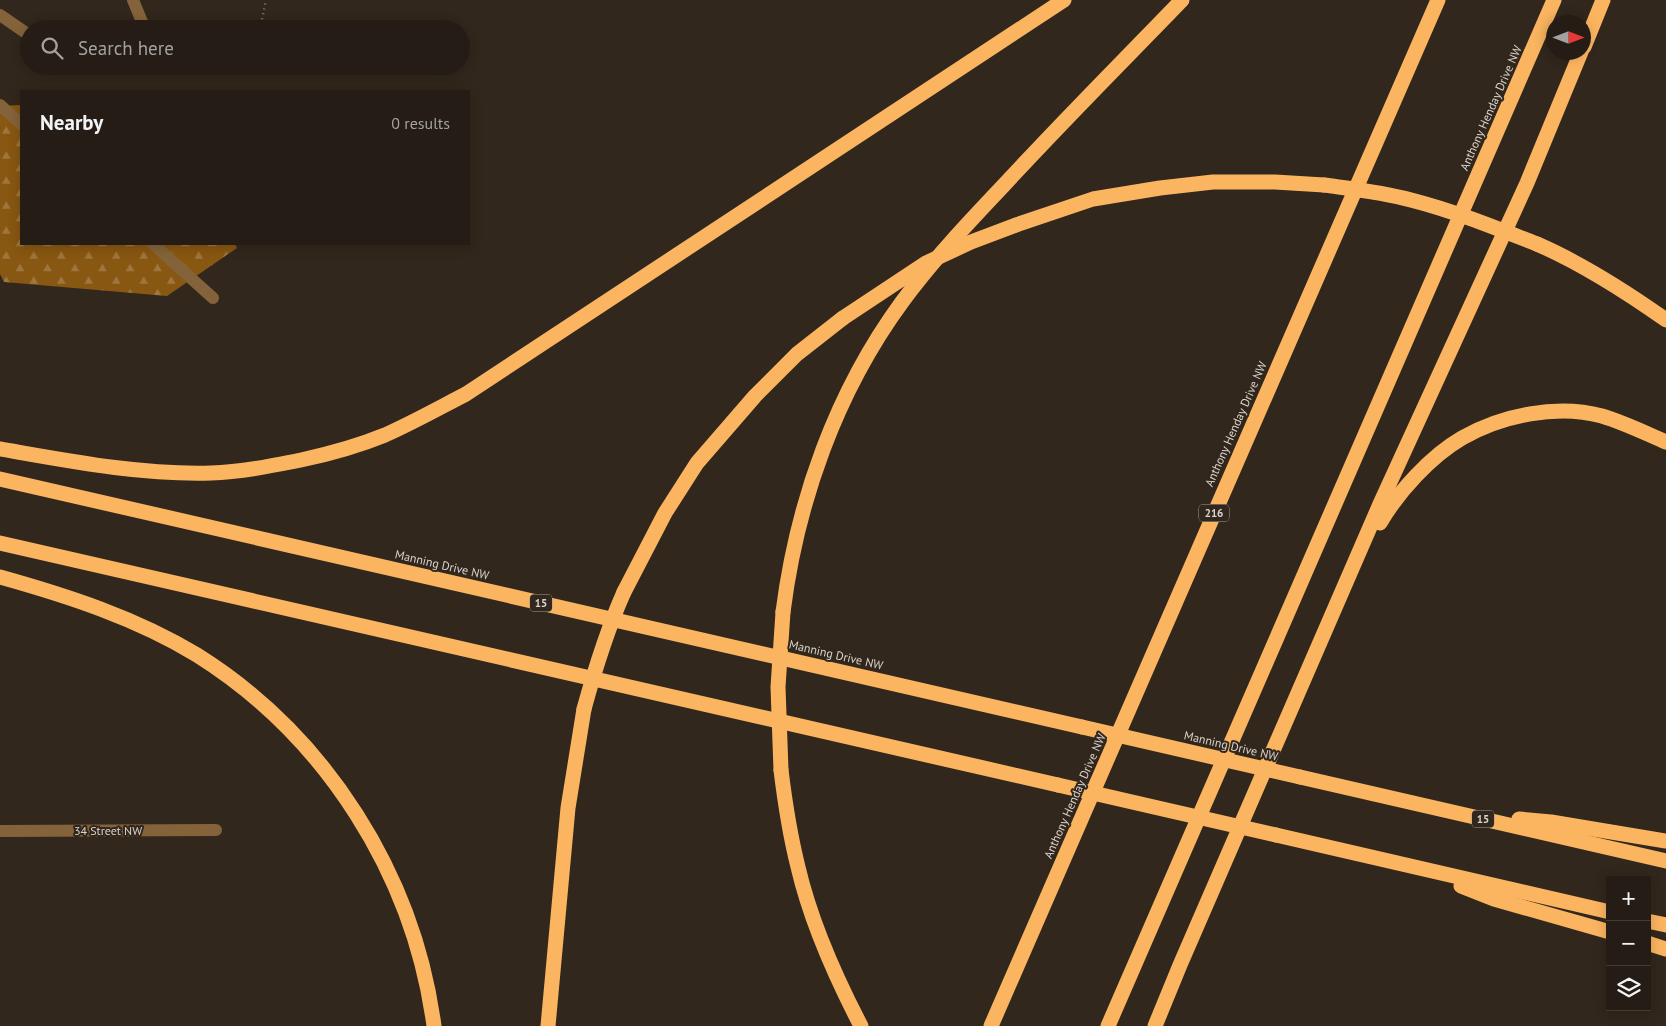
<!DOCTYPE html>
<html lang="en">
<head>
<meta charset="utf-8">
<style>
  :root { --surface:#251d15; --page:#312a22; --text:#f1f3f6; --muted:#a3a2a0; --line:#423b34 }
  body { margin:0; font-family:"PT Sans",sans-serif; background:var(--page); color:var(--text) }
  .controls { position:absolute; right:15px; bottom:15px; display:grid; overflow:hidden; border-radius:0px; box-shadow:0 2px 12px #0003 }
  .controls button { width:45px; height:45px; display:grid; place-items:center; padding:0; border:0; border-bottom:1px solid var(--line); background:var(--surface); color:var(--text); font:25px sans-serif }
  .compass { position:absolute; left:1546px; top:15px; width:45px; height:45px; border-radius:50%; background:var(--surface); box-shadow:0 2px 12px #0003; rotate:90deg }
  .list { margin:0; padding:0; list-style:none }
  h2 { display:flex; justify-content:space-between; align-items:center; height:65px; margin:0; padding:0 20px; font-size:21px }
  h2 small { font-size:16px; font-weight:400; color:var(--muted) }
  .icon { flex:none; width:28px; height:28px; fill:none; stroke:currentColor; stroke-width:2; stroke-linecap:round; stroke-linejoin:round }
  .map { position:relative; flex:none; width:1666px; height:1026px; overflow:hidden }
  .search { position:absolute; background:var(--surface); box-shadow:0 2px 12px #0003; left:20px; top:20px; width:450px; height:55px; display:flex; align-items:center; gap:12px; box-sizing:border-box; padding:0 18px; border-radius:28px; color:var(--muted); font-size:19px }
  .panel { position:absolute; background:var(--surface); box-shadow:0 2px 12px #0003; left:20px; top:90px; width:450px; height:155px; border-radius:0px }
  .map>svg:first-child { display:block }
  .forest { fill:url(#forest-firs) }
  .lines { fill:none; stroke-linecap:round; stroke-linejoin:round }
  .path { stroke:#857c73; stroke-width:2.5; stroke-dasharray:1 4; stroke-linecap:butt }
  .minor { stroke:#85633a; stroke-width:12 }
  .highway { stroke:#fbb561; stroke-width:15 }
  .highway-bridge { stroke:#fbb561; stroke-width:15 }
  .labels { text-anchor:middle; stroke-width:4; stroke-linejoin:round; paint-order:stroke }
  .shield { fill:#31271c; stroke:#a79f97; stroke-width:1 }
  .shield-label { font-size:11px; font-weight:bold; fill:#dad3cc }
  .street-label { font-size:12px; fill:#dad3cc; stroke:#31271c }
</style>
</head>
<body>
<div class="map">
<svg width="1666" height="1026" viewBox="0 0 1666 1026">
  <defs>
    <pattern id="forest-firs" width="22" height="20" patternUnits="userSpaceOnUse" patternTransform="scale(1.25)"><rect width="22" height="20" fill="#885711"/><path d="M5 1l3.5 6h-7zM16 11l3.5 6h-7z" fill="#9e763e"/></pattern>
  </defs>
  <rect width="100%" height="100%" fill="#31271c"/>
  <path class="forest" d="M21 105V244H235L237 248 167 296 4 282 0 274V106Z"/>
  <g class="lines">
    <g class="path">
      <path d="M260 29 266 0"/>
      <path d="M251 74 253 66"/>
    </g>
    <g class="minor">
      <path d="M133 0 145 29"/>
      <path d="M0 15 29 35"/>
      <path d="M0 105 21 124"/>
      <path d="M153 244 213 298"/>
      <path d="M0 831 216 830"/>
    </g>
    <g class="highway">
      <path d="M1584 47 1603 0"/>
      <path d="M1016 225 1093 199 1160 188 1213 182H1275L1324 185"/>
      <path d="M1537 244C1583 264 1625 291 1666 320"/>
      <path d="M0 449C69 461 140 475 211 473 241 472 271 466 301 460 329 454 358 446 385 435 412 423 439 408 466 394L1064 0"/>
      <path d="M0 479 1082 727"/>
      <path d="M1380 523C1398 492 1431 456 1462 438 1502 415 1557 404 1602 416 1625 423 1645 433 1666 442"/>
      <path d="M0 543 1058 785"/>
      <path d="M0 577C68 596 136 618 197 655 326 736 414 875 434 1026"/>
      <path d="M624 592 665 513 697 463 755 396 797 354 843 318"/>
      <path d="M783 612C797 502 836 392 902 302 933 260 968 223 1004 185 1062 122 1123 61 1182 0"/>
      <path d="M781 770C785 803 790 835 798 867 811 923 835 976 861 1026"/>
      <path d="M1300 777 1666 861"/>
      <path d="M1519 819 1551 822 1666 841"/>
      <path d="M1276 835 1610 912"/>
      <path d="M1461 886 1494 899 1610 932"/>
      <path d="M1647 921 1666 925"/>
      <path d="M1647 943 1666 949"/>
      <path d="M548 1026 568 808 584 709"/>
      <path d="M991 1026 1438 0"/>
      <path d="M1108 1026 1554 0"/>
      <path d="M1155 1026 1180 965 1380 504 1527 183 1581 52"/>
    </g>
    <g class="highway-bridge">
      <path d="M1324 185C1353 189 1382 192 1411 200 1454 211 1496 228 1537 244"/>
      <path d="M843 318 926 263 971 242 1016 225"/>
      <path d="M584 709C595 669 607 630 624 592"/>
      <path d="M1082 727 1300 777"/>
      <path d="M781 770 778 687 783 612"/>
      <path d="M1058 785 1276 835"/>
    </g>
  </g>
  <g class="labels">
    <g class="shield">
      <rect x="1199" y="504.5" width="30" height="17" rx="4"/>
      <rect x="530" y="594.5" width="22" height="17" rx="4"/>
      <rect x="1472" y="810.5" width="22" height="17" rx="4"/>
    </g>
    <g class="shield-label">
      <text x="1214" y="517">216</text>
      <text x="541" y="607">15</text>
      <text x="1483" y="823">15</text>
    </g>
    <g class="street-label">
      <text transform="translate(1491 108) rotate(-66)" y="4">Anthony Henday Drive NW</text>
      <text transform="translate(1236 424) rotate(-66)" y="4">Anthony Henday Drive NW</text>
      <text transform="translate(442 565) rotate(13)" y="4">Manning Drive NW</text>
      <text transform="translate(836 655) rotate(13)" y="4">Manning Drive NW</text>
      <text transform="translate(1231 746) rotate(13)" y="4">Manning Drive NW</text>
      <text transform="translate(1075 796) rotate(-66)" y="4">Anthony Henday Drive NW</text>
      <text x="108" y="835">34 Street NW</text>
    </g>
  </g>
</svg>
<div class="controls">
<button>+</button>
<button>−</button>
<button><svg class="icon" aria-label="layers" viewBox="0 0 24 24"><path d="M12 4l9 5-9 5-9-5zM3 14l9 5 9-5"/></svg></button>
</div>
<svg class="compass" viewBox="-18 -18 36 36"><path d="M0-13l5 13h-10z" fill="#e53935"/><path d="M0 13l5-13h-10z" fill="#a3a2a0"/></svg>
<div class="search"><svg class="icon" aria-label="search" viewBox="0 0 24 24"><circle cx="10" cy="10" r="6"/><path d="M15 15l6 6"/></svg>Search here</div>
<section class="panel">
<h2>Nearby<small>0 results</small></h2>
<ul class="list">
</ul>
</section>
</div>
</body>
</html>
